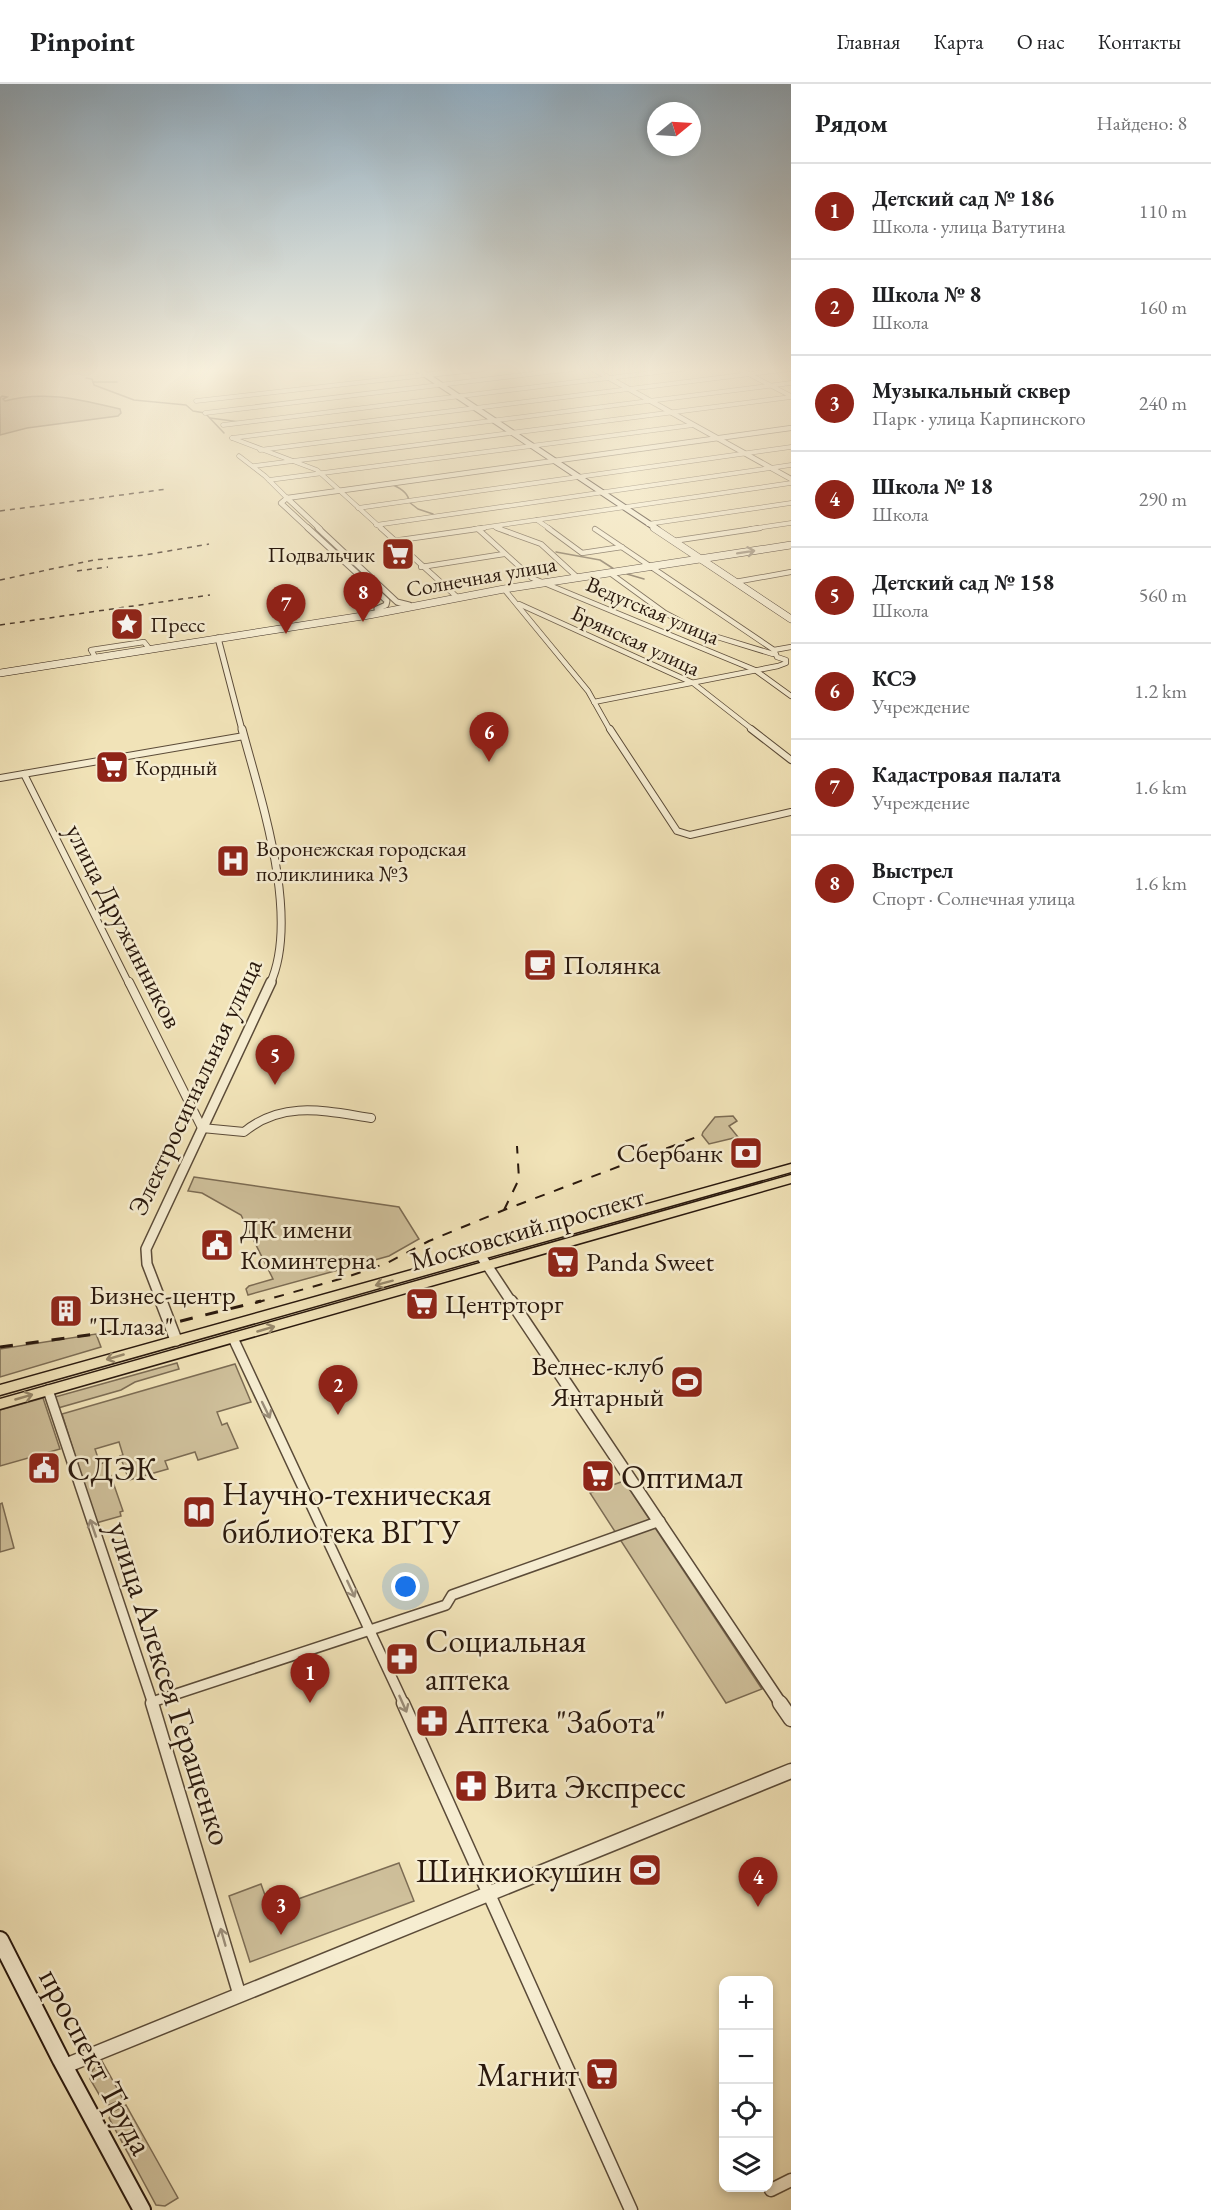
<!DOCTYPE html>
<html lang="ru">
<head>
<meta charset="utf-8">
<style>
  :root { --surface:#fff; --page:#f6f6f6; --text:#202124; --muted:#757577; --line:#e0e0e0; --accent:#8f2418 }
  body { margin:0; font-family:"EB Garamond",serif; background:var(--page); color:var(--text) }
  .controls { position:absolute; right:18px; bottom:18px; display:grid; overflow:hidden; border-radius:12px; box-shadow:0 3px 9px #0003 }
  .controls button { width:54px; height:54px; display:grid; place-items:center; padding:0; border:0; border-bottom:2px solid var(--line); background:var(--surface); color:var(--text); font:30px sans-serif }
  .compass { position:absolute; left:647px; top:18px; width:54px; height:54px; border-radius:50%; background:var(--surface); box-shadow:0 3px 9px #0003; rotate:72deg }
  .you { position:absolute; left:406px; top:1503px; width:21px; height:21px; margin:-15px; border:4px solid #fff; border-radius:50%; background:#1a73e8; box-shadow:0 0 0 9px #1a73e833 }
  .badge { display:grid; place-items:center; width:39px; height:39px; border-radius:50%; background:var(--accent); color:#fff; font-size:20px; font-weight:700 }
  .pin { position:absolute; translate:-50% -50px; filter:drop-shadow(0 2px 3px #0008) }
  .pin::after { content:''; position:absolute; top:32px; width:21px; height:18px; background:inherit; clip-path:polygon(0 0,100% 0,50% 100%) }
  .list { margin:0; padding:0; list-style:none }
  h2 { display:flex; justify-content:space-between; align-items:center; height:78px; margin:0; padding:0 24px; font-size:26px }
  h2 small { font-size:20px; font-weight:400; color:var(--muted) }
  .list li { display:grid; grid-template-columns:39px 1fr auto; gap:18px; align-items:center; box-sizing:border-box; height:96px; padding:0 24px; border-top:2px solid var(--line) }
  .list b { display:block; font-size:22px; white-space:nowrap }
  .list p { margin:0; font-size:20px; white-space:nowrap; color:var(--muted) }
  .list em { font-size:20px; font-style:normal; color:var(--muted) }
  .icon { flex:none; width:33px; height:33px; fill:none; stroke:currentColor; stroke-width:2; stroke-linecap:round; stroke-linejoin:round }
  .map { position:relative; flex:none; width:791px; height:2126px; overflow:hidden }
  header { display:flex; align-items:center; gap:36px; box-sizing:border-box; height:84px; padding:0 30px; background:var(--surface); border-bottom:2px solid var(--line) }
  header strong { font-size:28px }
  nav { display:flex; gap:33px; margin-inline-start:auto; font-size:21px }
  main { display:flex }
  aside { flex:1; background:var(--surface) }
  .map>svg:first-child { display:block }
  .green { fill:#cfc09b; stroke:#7c6c54; stroke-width:1.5 }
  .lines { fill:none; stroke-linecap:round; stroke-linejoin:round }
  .stream { stroke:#786851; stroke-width:1.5 }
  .minor-far5-casing { stroke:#5b4b38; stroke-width:5 }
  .minor-far4-casing { stroke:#5b4b38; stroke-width:6 }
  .minor-far3-casing { stroke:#5b4b38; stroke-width:8 }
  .minor-far2-casing { stroke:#5b4b38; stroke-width:10 }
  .minor-far1-casing { stroke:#5b4b38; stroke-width:12 }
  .minor-casing { stroke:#5b4b38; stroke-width:15 }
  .tertiary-far5-casing { stroke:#5b4b38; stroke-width:6 }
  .tertiary-far4-casing { stroke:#5b4b38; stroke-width:7 }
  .tertiary-far3-casing { stroke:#5b4b38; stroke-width:9 }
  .tertiary-far2-casing { stroke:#5b4b38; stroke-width:12 }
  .tertiary-far1-casing { stroke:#5b4b38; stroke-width:14 }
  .tertiary-casing { stroke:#5b4b38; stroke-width:17 }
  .secondary-far2-casing { stroke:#29180d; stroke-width:7 }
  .secondary-far1-casing { stroke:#29180d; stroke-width:8 }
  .secondary-casing { stroke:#29180d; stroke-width:20 }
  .primary-casing { stroke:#29180d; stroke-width:3 }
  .minor-far5 { stroke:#f6edd1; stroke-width:4 }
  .minor-far4 { stroke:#f6edd1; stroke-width:4.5 }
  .minor-far3 { stroke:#f6edd1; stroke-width:6 }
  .minor-far2 { stroke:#f6edd1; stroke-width:8 }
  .minor-far1 { stroke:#f6edd1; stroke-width:9 }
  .minor { stroke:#f6edd1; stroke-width:12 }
  .tertiary-far5 { stroke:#f6edd1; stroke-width:4.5 }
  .tertiary-far4 { stroke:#f6edd1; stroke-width:5 }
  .tertiary-far3 { stroke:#f6edd1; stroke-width:7 }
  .tertiary-far2 { stroke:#f6edd1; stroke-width:9 }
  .tertiary-far1 { stroke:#f6edd1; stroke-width:11 }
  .tertiary { stroke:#f6edd1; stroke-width:14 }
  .secondary-far2 { stroke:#f6edd1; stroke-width:5 }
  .secondary-far1 { stroke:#f6edd1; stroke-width:7 }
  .secondary { stroke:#f6edd1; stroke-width:16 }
  .primary { fill:#f1e3b8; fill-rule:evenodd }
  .rail-far2 { stroke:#29180d; stroke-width:1.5; stroke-dasharray:5 5; stroke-linecap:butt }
  .rail-far1 { stroke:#29180d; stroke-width:2; stroke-dasharray:10 10; stroke-linecap:butt }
  .rail { stroke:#29180d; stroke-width:3; stroke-dasharray:13 13; stroke-linecap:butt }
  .oneway { stroke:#9a8d79 }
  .oneway2 { stroke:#97886b }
  .labels { text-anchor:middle; stroke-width:5; stroke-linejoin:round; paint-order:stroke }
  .far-poi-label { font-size:22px; fill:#29180d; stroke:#f6edd1; text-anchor:start }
  .far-street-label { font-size:22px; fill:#29180d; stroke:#f6edd1 }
  .street-label { font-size:27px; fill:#29180d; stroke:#f6edd1 }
  .poi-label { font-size:27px; fill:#29180d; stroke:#f6edd1; text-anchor:start }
  .near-poi-label { font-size:33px; fill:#29180d; stroke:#f6edd1; text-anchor:start }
  .near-street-label { font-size:33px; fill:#29180d; stroke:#f6edd1 }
</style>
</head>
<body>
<header>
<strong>Pinpoint</strong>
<nav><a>Главная</a><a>Карта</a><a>О нас</a><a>Контакты</a></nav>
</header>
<main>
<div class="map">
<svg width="791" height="2126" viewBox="0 0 791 2126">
  <rect width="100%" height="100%" fill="#f1e3b8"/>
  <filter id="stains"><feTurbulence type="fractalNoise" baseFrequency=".00333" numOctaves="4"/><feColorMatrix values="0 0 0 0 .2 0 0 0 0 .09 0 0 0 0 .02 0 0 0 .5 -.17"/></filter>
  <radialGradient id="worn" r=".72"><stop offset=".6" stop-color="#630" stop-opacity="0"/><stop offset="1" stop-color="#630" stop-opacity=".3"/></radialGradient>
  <g class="green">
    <path d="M2 312 7 313 3 315 5 317C44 306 81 316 120 325L121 329 118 332 27 344 0 351V314Z"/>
    <path d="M733 1032 737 1037 729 1042 738 1053 709 1060 702 1051 703 1048 715 1033Z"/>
    <path d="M194 1093 399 1123 419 1155 389 1172 248 1211 246 1205 249 1202 273 1195 241 1131 202 1109 188 1107Z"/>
    <path d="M96 1250 101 1263 0 1293V1265Z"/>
    <path d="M177 1279 179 1285 135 1298 121 1306 58 1324 55 1313Z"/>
    <path d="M235 1280 251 1318 217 1328 222 1341 227 1339 238 1364 198 1376 195 1368 165 1377 168 1385 129 1396 120 1372 123 1371 119 1358 95 1365 100 1380 106 1378 123 1427 120 1428 121 1432 96 1439 62 1330Z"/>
    <path d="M43 1314 60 1365 0 1382V1326Z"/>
    <path d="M624 1397 762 1605 726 1619 590 1409Z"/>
    <path d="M2 1419 14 1464 0 1468V1420Z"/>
    <path d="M399 1779 414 1817 250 1878 229 1812 261 1800 270 1825Z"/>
    <path d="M102 1977 123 2015 109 2021 104 2019 90 1995 92 1987Z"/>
    <path d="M126 2021 178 2114 165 2122 156 2121 109 2034 114 2027Z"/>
  </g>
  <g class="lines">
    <g class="stream">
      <path d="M86 294 92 295 94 301 134 316 186 321 193 327 205 329 224 349"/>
      <path d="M93 298H117"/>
      <path d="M210 334 240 338"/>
      <path d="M393 401C400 404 409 409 409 418L418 425 433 430"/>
      <path d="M556 468 600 476 614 485"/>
      <path d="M627 490 644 495"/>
    </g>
    <g class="minor-far5-casing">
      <g id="minor-far5">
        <path d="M739 285 791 312"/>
        <path d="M196 317 426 291"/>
        <path d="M205 329 573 285"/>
        <path d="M223 341 683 285"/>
        <path d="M232 354 791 285"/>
        <path d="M232 354 317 386 382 445"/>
        <path d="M260 366 791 299"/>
        <path d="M239 372 265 392 287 414"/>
        <path d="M254 382 791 313"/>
        <path d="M269 396 693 341"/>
        <path d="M358 424 791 363"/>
        <path d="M537 436 550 445"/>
        <path d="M648 440 791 419"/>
        <path d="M376 441 791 381"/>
        <path d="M495 443 501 445"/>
        <path d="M474 445 791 399"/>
        <path d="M750 445 791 439"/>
      </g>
    </g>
    <g class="minor-far4-casing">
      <g id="minor-far4">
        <path d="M381 444 457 513"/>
        <path d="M497 444 541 460 578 494"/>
        <path d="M548 444 582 469 622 463"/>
        <path d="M478 445 532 494 755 586 791 612"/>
        <path d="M595 445 774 566"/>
        <path d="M393 457 484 444"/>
        <path d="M673 457 760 444"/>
        <path d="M421 483 504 470"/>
        <path d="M610 489 665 529 701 548 773 570"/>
        <path d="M735 498 791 488"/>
        <path d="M504 505 588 607 610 646"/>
        <path d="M519 520 693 599 753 646"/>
        <path d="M94 571 91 566 144 558 148 563"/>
        <path d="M594 618 778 582 786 579V576L777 573 774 566 791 563"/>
      </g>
    </g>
    <g class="minor-far3-casing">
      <g id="minor-far3">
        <path d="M610 645 677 747 690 751 791 728"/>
        <path d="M751 645 791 676"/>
        <path d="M24 690 129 900"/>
        <path d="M0 694 244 652"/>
      </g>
    </g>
    <g class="minor-far2-casing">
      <path id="minor-far2" d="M129 898 202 1044 244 1048C283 1016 325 1027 371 1034"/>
    </g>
    <g class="minor-far1-casing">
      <g id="minor-far1">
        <path d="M233 1254 404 1620"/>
        <path d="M48 1306 153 1620"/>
        <path d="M152 1618 446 1521 452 1511 660 1437"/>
      </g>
    </g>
    <g class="minor-casing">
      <g id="minor">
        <path d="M152 1619 239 1909"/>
        <path d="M403 1619 631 2126"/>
        <path d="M771 2106 791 2096"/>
      </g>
    </g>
    <g class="tertiary-far5-casing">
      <g id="tertiary-far5">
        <path d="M593 285 791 395"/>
        <path d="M426 291 482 285"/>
        <path d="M287 414 791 344"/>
        <path d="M287 414 281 419 309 445"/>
        <path d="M287 414 320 445"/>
      </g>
    </g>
    <g class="tertiary-far4-casing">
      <g id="tertiary-far4">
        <path d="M308 444 387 517 386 521 377 525"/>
        <path d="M318 444 397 518 409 521"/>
        <path d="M218 554 242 646"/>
      </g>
    </g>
    <g class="tertiary-far3-casing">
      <path id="tertiary-far3" d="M242 645C260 713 301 833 270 900"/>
    </g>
    <g class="tertiary-far2-casing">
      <g id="tertiary-far2">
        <path d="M481 1172 512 1219"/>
        <path d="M162 1219 147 1180 146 1165 271 898"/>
      </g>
    </g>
    <g class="tertiary-far1-casing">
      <g id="tertiary-far1">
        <path d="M161 1217 176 1256"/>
        <path d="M511 1217 781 1620"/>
      </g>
    </g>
    <g class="tertiary-casing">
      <g id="tertiary">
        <path d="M780 1619 791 1635"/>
        <path d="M65 1982 791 1687"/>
      </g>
    </g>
    <g class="secondary-far2-casing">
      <path id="secondary-far2" d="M417 285 657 445"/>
    </g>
    <g class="secondary-far1-casing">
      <g id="secondary-far1">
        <path d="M654 444 791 535"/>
        <path d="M0 589 369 531 504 505 791 461"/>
      </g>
    </g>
    <g class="secondary-casing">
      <path id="secondary" d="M0 1856 61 1976 142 2126"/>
    </g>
    <g class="primary-casing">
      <g id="primary">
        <path d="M791 1080V1088L0 1311V1301Z"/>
        <path d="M791 1091V1099L0 1325V1315Z"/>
      </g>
    </g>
    <use href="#minor-far5" class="minor-far5"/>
    <use href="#minor-far4" class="minor-far4"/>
    <use href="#minor-far3" class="minor-far3"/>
    <use href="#minor-far2" class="minor-far2"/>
    <use href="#minor-far1" class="minor-far1"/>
    <use href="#minor" class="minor"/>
    <use href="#tertiary-far5" class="tertiary-far5"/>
    <use href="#tertiary-far4" class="tertiary-far4"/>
    <use href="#tertiary-far3" class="tertiary-far3"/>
    <use href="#tertiary-far2" class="tertiary-far2"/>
    <use href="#tertiary-far1" class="tertiary-far1"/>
    <use href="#tertiary" class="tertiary"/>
    <use href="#secondary-far2" class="secondary-far2"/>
    <use href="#secondary-far1" class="secondary-far1"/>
    <use href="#secondary" class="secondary"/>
    <use href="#primary" class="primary"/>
    <g class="rail-far2">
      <path d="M0 427 167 405"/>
      <path d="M77 487 108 483"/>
      <path d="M0 496 94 476 145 471 209 460"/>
      <path d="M0 541 210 511"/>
    </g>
    <g class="rail-far1">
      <path d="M504 1126 519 1095 517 1062"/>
      <path d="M255 1219 347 1193 387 1179 429 1157 504 1126 702 1051"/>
    </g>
    <path class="rail" d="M0 1263 169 1240 261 1217"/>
  </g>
  <defs><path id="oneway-shaft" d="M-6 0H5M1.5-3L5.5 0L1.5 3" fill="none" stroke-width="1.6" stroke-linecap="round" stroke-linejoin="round" transform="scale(1.5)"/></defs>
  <g class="oneway">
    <use href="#oneway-shaft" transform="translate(746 468) rotate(-9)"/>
    <use href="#oneway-shaft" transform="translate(266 1326) rotate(64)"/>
    <use href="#oneway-shaft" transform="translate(93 1444) rotate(-109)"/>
    <use href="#oneway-shaft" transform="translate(351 1505) rotate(65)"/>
    <use href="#oneway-shaft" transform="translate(403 1620) rotate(66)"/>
    <use href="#oneway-shaft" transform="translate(223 1853) rotate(-106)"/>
  </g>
  <g class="oneway2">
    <use href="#oneway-shaft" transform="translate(384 1199) rotate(165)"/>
    <use href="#oneway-shaft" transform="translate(266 1245) rotate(-16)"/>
    <use href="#oneway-shaft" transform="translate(115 1273) rotate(164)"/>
    <use href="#oneway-shaft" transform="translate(24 1313) rotate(-16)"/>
  </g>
  <linearGradient id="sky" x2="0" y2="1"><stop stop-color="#90abbe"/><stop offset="0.49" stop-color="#f9f2df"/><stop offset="1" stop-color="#f9f2df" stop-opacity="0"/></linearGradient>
  <rect width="791" height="583" fill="url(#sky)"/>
  <defs>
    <g id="supermarket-square" transform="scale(1.725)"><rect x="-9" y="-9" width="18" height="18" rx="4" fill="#8f2418" stroke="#f6edd1"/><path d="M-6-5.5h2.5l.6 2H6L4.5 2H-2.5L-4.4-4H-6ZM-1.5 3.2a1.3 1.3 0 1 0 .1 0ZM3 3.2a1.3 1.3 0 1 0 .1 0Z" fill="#fff"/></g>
    <g id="sight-square" transform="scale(1.725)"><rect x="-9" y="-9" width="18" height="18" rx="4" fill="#8f2418" stroke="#f6edd1"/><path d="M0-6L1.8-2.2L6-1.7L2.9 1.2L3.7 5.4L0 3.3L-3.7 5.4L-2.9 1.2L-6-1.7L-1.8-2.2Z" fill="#fff"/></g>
    <g id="hospital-square" transform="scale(1.725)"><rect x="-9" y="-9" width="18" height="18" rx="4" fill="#8f2418" stroke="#f6edd1"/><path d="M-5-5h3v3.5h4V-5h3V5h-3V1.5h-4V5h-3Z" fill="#fff"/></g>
    <g id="cafe-square" transform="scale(1.725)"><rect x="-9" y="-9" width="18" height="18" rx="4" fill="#8f2418" stroke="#f6edd1"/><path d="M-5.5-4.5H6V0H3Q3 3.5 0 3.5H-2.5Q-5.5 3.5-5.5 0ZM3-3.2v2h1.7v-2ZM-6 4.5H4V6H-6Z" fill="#fff"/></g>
    <g id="bank-square" transform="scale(1.725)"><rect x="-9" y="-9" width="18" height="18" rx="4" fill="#8f2418" stroke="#f6edd1"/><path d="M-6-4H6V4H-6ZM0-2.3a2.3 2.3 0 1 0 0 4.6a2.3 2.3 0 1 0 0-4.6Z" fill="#fff"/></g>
    <g id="civic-square" transform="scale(1.725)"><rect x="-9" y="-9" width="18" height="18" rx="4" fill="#8f2418" stroke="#f6edd1"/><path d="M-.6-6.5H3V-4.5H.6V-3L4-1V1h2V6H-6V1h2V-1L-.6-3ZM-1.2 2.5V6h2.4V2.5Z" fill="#fff"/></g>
    <g id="building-square" transform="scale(1.725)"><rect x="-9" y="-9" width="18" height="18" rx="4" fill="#8f2418" stroke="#f6edd1"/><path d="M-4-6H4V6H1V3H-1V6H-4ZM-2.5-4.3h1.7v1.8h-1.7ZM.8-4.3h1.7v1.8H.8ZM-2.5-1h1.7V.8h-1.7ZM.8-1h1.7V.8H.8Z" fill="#fff"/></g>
    <g id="stadium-square" transform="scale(1.725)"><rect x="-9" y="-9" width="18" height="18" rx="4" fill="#8f2418" stroke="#f6edd1"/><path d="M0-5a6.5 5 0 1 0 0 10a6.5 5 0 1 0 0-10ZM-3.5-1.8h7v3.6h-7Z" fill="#fff"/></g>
    <g id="library-square" transform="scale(1.725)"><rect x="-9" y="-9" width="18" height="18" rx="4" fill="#8f2418" stroke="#f6edd1"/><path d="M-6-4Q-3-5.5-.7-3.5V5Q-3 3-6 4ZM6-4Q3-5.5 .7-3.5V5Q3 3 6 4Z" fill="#fff"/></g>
    <g id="pharmacy-square" transform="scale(1.725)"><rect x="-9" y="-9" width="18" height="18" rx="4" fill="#8f2418" stroke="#f6edd1"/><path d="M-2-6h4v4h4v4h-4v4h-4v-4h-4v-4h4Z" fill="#fff"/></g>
  </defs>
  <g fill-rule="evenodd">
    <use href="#supermarket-square" x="398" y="470"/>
    <use href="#sight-square" x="127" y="540"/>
    <use href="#supermarket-square" x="112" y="683"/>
    <use href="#hospital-square" x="233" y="777"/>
    <use href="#cafe-square" x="540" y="881"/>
    <use href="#bank-square" x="746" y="1069"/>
    <use href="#civic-square" x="217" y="1161"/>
    <use href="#supermarket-square" x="563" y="1178"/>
    <use href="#supermarket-square" x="422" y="1220"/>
    <use href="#building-square" x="66" y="1227"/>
    <use href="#stadium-square" x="687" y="1298"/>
    <use href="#civic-square" x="44" y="1384"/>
    <use href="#supermarket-square" x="598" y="1392"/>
    <use href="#library-square" x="199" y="1428"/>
    <use href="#pharmacy-square" x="402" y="1575"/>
    <use href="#pharmacy-square" x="432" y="1637"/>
    <use href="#pharmacy-square" x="471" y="1702"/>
    <use href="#stadium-square" x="645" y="1786"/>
    <use href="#supermarket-square" x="602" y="1990"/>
  </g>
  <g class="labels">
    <g class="far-poi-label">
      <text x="375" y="478" text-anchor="end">Подвальчик</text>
      <text x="150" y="548">Пресс</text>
      <text x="135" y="691">Кордный</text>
      <text x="256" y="772">Воронежская городская<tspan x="256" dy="25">поликлиника №3</tspan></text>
    </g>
    <g class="far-street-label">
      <text transform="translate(481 492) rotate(-10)" y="8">Солнечная улица</text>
      <text transform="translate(653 526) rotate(23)" y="8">Ведугская улица</text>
      <text transform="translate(636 556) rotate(25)" y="8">Брянская улица</text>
    </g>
    <g class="street-label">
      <text transform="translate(124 842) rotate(63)" y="9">улица Дружинников</text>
      <text transform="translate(195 1003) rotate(-65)" y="9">Электросигнальная улица</text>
      <text transform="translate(527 1145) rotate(-16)" y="9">Московский проспект</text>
    </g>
    <g class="poi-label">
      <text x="563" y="890">Полянка</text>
      <text x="723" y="1078" text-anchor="end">Сбербанк</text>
      <text x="240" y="1154">ДК имени<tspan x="240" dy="31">Коминтерна</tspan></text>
      <text x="586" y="1187">Panda Sweet</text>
      <text x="89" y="1220">Бизнес-центр<tspan x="89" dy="31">"Плаза"</tspan></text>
      <text x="445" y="1229">Центрторг</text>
      <text x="664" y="1291" text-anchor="end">Велнес-клуб<tspan x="664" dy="31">Янтарный</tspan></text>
    </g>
    <g class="near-poi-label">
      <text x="67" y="1396">СДЭК</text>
      <text x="621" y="1404">Оптимал</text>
      <text x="222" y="1421">Научно-техническая<tspan x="222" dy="38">библиотека ВГТУ</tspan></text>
      <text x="425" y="1568">Социальная<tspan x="425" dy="38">аптека</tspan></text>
      <text x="455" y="1649">Аптека "Забота"</text>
      <text x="494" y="1714">Вита Экспресс</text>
      <text x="622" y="1798" text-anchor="end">Шинкиокушин</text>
      <text x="579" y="2002" text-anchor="end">Магнит</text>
    </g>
    <g class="near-street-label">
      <text transform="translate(171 1599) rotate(72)" y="12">улица Алексея Геращенко</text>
      <text transform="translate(97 1977) rotate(62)" y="12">проспект Труда</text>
    </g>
  </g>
  <rect width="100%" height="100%" filter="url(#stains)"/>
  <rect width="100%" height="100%" fill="url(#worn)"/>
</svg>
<div class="controls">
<button>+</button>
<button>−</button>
<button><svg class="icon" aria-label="locate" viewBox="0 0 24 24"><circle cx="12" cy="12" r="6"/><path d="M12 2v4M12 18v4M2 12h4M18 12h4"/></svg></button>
<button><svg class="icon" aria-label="layers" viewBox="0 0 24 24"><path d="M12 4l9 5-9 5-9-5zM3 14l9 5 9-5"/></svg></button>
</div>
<svg class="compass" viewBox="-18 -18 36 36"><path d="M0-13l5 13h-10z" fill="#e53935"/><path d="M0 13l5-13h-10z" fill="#757577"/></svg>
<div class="you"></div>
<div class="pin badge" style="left:310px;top:1619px">1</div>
<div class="pin badge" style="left:338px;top:1331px">2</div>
<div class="pin badge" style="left:281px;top:1851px">3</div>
<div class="pin badge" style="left:758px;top:1823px">4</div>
<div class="pin badge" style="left:275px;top:1001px">5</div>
<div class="pin badge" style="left:489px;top:678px">6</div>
<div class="pin badge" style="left:286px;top:550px">7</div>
<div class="pin badge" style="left:363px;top:538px">8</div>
</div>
<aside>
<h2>Рядом<small>Найдено: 8</small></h2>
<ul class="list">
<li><span class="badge">1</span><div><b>Детский сад № 186</b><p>Школа · улица Ватутина</p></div><em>110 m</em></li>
<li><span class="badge">2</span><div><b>Школа № 8</b><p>Школа</p></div><em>160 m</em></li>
<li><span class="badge">3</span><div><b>Музыкальный сквер</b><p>Парк · улица Карпинского</p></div><em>240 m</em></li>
<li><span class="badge">4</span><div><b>Школа № 18</b><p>Школа</p></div><em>290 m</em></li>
<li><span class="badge">5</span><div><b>Детский сад № 158</b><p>Школа</p></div><em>560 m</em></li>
<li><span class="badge">6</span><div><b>КСЭ</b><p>Учреждение</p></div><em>1.2 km</em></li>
<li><span class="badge">7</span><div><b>Кадастровая палата</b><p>Учреждение</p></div><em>1.6 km</em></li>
<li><span class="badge">8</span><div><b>Выстрел</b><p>Спорт · Солнечная улица</p></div><em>1.6 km</em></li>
</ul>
</aside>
</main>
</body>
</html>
